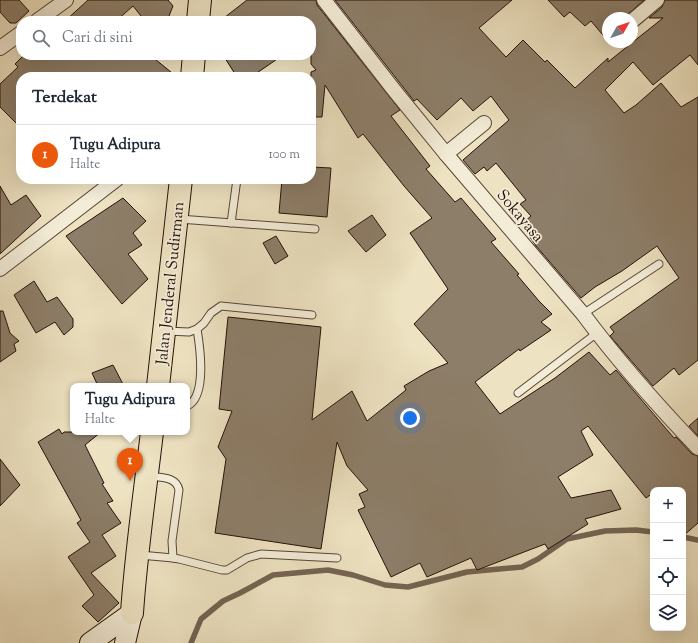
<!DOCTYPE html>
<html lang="id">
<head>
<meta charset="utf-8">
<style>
  :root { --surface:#fff; --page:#f2f2f3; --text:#1f2937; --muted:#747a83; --line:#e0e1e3; --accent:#ea580c }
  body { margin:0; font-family:"Sorts Mill Goudy",serif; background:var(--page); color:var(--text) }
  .controls { position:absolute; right:12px; bottom:12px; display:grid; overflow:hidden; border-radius:8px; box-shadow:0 4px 16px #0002 }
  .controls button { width:36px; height:36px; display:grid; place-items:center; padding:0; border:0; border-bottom:1px solid var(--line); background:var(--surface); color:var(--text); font:20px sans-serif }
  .compass { position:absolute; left:602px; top:12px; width:36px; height:36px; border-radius:50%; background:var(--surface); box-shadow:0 4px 16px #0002; rotate:50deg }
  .you { position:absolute; left:410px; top:418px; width:14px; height:14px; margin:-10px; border:3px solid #fff; border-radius:50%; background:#1a73e8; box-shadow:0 0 0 6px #1a73e833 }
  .badge { display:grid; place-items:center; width:26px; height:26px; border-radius:50%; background:var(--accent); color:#fff; font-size:13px; font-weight:700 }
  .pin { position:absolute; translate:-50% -33px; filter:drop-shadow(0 1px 2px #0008) }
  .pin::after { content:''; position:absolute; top:21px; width:14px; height:12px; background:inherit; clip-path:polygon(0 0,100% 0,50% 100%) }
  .popup { position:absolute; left:70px; top:383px; width:120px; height:52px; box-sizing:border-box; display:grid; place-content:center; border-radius:8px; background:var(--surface); filter:drop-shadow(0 1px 3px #0005); font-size:13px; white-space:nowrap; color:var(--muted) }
  .popup b { font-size:15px; color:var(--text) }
  .popup::after { content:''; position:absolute; left:50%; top:100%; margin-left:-8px; border:8px solid transparent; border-top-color:var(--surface) }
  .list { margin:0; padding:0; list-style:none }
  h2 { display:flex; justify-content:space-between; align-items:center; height:52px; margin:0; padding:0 16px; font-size:17px }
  h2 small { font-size:13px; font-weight:400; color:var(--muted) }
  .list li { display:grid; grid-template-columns:26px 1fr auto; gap:12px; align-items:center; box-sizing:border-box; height:60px; padding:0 16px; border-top:1px solid var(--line) }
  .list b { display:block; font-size:15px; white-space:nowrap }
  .list p { margin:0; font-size:13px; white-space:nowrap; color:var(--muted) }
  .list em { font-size:13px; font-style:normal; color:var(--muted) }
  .icon { flex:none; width:22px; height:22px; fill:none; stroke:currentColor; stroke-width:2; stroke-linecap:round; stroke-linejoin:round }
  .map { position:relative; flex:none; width:698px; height:643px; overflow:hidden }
  .search { position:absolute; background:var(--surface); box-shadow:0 4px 16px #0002; left:16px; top:16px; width:300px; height:44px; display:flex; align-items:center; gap:10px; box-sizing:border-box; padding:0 14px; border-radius:16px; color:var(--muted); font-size:15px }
  .panel { position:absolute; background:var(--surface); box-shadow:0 4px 16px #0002; left:16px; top:72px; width:300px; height:112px; border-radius:16px }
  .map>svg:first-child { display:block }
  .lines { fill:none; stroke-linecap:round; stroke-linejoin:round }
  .stream { stroke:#746452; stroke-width:5.5 }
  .building { fill:#8d7e69; stroke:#251109 }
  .service-casing { stroke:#574537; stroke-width:9 }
  .minor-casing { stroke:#574537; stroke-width:16 }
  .secondary-casing { stroke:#251109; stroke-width:22 }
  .primary-casing { stroke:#251109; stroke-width:24 }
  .service { stroke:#f3ecd7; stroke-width:7 }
  .minor { stroke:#f3ecd7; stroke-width:14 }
  .secondary { stroke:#f3ecd7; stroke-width:20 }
  .primary { stroke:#ede2c1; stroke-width:22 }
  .labels { text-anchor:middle; stroke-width:3.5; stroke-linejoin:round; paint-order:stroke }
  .street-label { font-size:16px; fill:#251109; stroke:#f3ecd7 }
</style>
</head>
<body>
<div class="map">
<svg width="698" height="643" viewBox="0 0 698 643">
  <rect width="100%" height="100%" fill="#ede2c1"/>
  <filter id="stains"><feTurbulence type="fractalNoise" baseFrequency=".005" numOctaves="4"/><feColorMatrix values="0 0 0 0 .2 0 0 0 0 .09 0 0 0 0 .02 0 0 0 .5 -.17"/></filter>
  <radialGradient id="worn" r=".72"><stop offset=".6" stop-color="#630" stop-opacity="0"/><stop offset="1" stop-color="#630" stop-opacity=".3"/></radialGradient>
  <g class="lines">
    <g class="stream">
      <path d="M683 537 698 540"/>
      <path d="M191 643 201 619 223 601 240 593 273 575 328 570 353 575 385 585 408 587 467 572 522 567 538 559 567 539 605 531 636 530 653 532"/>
    </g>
  </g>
  <g class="building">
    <path d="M0 0H19L29 11 16 23H10L0 12Z"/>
    <path d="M88 0H168L173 6 167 21H145L133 6 116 21H65Z"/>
    <path d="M247 0H316L317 5 400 110 391 116 430 166 426 169 455 202 461 198 496 239 491 242 519 274 517 275 539 301 552 314 541 322 551 330 520 351 519 349 475 382 500 414 555 378 589 352 610 375 616 370 674 438 676 437 692 454 698 456V523L683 536V490H653V493L646 498 588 426 581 431 593 455 558 477 571 498 611 490 621 509 585 519 588 524 548 549 545 544 477 570 471 558 427 577 420 563 391 577 358 510 365 507 359 494 368 490 347 466 337 442 321 549 215 533 226 459 218 447 232 411 219 409 228 317 321 327 312 420 352 391 367 421 406 390 404 386 429 371 448 363 414 324 448 289 410 233 432 218 404 186 363 134 358 138 325 85 322 117H311V72L316 70 311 64V21H220Z"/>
    <path d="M335 0H512L479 28 506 57 523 40 545 62 547 60 575 88 608 58V62L663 18H649L662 7 665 0H698V65L690 55 653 85 633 62 605 90 624 113 636 105 661 83 681 107 698 97V360L679 375 674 368 653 386 610 336 614 332 610 327 679 278 657 246 622 271 595 287 581 298 536 246 530 237 536 233 523 223 531 216 520 204 526 200 496 163 487 171 484 167 475 174 463 160 509 120 491 96 473 111 461 98 437 120 417 99 414 101Z"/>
    <path d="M548 0H644L624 18H608V41L591 21 585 26 570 12 564 17Z"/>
    <path d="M24 55H150L177 77H21V128L0 107V84L18 67 15 64Z"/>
    <path d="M223 55H283L251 77H237Z"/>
    <path d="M311 167 331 168 327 217 279 213 282 179H311Z"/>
    <path d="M0 186 11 205 26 195 41 216 0 254Z"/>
    <path d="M123 198 146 221 133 233 142 245 128 254 148 279 122 304 66 236Z"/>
    <path d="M372 215 386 235 366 252 348 231Z"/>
    <path d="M276 236 288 256 275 264 263 243Z"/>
    <path d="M34 281 47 302 57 297 73 319V327L64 335 55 322 36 333 14 295Z"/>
    <path d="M0 311H3L10 333 19 341 14 344 16 351 0 362Z"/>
    <path d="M113 365 124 386H98L92 373Z"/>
    <path d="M698 418V436L689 426Z"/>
    <path d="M59 429 62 434 64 432H101L85 445 104 483 102 484 113 501 107 503 121 523 102 535 116 556 91 573 119 603 98 622 82 606 94 595 68 557 90 542 77 523 81 520 38 442Z"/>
    <path d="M0 459 20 485 0 506Z"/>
  </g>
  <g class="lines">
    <g class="service-casing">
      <g id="service">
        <path d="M179 219 315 229"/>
        <path d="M231 223 237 179"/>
        <path d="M583 314 659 264"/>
        <path d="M166 331 189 332 197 329 204 323 211 313 221 306 312 315"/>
        <path d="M518 393 597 333"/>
        <path d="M187 406C207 397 200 347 197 329"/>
        <path d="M149 476C161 478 176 476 179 490L172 541 173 558 179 559 222 570H227L247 558 261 554 337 558"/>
        <path d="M140 555 173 558"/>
      </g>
    </g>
    <g class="minor-casing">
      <g id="minor">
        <path d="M324 0 394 90 446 154 583 314C618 361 658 406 698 448"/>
        <path d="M37 21 66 0"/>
        <path d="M632 21 657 0"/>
        <path d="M0 48 21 33"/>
        <path d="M446 154 484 123"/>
        <path d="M0 269 117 179"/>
      </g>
    </g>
    <g class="secondary-casing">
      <g id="secondary">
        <path d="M90 643 132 613"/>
        <path d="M125 643 132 613"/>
      </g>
    </g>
    <g class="primary-casing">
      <g id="primary">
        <path d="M198 21 200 0"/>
        <path d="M192 77 194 55"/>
        <path d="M158 386 181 179"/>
        <path d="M132 613C136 553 145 492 152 432"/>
      </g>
    </g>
    <use href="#service" class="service"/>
    <use href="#minor" class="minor"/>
    <use href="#secondary" class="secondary"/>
    <use href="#primary" class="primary"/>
  </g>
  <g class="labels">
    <g class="street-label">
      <text transform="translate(521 215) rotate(50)" y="6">Sokayasa</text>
      <text transform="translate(169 283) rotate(-84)" y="6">Jalan Jenderal Sudirman</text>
    </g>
  </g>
  <rect width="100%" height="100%" filter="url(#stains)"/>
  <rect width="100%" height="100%" fill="url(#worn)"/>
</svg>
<div class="controls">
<button>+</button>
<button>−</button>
<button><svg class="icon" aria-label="locate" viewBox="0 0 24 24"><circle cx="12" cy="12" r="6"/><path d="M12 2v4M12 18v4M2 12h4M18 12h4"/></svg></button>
<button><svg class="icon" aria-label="layers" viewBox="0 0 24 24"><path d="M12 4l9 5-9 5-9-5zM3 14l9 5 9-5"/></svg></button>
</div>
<svg class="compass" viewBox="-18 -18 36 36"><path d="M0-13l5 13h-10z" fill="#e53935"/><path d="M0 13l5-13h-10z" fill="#747a83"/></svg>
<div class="you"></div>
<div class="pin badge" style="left:130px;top:481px">1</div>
<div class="popup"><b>Tugu Adipura</b>Halte</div>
<div class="search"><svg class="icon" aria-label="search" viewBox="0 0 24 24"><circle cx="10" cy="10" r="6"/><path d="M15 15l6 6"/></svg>Cari di sini</div>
<section class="panel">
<h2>Terdekat<small></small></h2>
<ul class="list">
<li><span class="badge">1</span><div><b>Tugu Adipura</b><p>Halte</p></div><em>100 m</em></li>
</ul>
</section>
</div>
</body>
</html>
